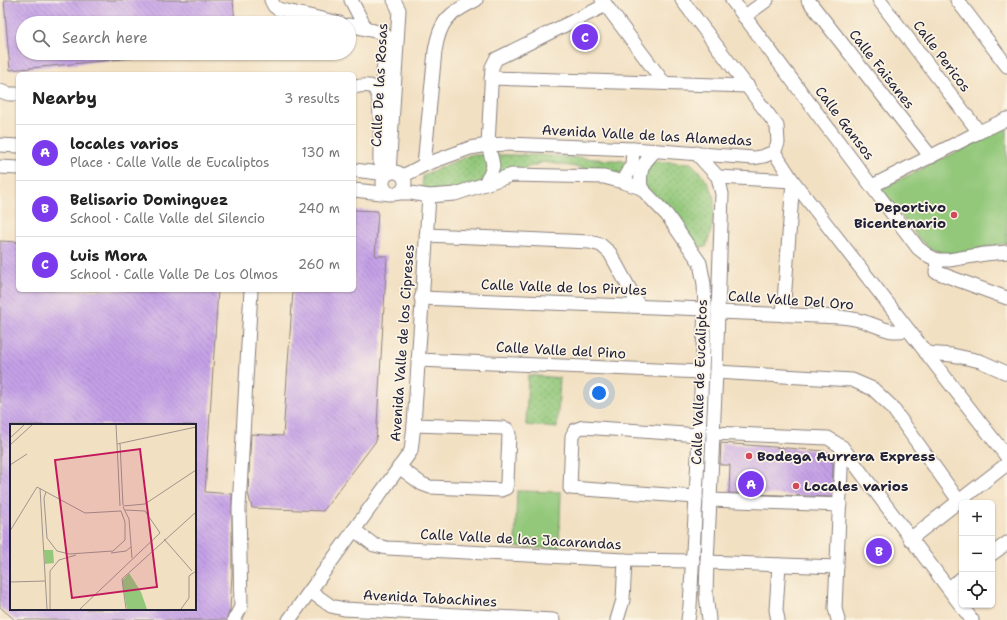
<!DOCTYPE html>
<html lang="en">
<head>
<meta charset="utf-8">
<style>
  :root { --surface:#fff; --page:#f2f2f2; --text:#222; --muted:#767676; --line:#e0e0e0; --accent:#7c3aed }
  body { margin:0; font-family:"Shantell Sans",sans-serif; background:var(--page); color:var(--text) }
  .controls { position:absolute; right:12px; bottom:12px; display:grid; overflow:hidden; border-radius:6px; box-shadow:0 1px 3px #0004 }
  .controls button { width:36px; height:36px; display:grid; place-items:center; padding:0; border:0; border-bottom:1px solid var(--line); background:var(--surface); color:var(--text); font:20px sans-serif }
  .you { position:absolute; left:599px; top:393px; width:14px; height:14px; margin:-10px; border:3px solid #fff; border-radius:50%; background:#1a73e8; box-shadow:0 0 0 6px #1a73e833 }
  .badge { display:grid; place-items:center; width:26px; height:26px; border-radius:50%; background:var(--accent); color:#fff; font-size:13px; font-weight:700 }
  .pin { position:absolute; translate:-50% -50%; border:2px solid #fff; box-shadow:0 1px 4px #0006 }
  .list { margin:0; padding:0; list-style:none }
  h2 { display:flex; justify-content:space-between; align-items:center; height:52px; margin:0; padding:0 16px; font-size:17px }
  h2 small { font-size:13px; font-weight:400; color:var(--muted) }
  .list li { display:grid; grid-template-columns:26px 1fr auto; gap:12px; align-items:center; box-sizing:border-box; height:56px; padding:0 16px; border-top:1px solid var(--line) }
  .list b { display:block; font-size:15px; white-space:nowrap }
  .list p { margin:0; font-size:13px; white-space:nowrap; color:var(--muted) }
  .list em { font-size:13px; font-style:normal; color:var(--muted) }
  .icon { flex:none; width:22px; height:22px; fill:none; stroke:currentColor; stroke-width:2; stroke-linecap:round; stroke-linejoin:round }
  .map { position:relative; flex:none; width:1007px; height:620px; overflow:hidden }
  .search { position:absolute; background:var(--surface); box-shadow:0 1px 3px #0004; left:16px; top:16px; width:340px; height:44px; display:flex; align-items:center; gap:10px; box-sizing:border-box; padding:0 14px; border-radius:22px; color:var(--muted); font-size:15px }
  .panel { position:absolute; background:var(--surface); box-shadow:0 1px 3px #0004; left:16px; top:72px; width:340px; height:220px; border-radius:6px }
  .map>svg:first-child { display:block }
  .park { fill:url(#park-dots); stroke:#5a755a }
  .garden { fill:#93c87a; stroke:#5a755a }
  .building { fill:url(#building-back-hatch); fill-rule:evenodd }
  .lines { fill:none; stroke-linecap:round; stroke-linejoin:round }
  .minor-casing { stroke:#8a817e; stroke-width:15 }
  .minor { stroke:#fff; stroke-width:13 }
  .poi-dot { fill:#d1495b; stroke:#fcf5e5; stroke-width:1.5 }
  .labels { text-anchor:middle; stroke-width:3.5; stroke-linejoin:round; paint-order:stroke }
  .street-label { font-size:14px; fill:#22223b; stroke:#fcf5e5 }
  .poi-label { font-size:14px; font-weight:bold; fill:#22223b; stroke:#fcf5e5; text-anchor:start }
  .inset-road { fill:none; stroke:#9f948c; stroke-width:1 }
  .view { fill:#c2185b; fill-opacity:0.15; stroke:#c2185b; stroke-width:2 }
  .inset-edge { fill:none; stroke:#22223b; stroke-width:2 }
</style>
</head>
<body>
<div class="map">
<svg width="1007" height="620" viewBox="0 0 1007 620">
  <defs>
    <pattern id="park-dots" width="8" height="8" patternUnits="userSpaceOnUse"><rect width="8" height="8" fill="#93c87a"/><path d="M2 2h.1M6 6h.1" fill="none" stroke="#78a265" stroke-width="1.8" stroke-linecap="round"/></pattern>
    <pattern id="building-back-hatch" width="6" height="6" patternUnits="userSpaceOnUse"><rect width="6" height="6" fill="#c5a0e7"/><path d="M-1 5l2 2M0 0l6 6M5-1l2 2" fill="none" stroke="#a082bc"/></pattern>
  </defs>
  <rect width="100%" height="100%" fill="#fcf5e5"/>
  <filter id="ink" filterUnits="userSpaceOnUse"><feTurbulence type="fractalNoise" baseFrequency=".025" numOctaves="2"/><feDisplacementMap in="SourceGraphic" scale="8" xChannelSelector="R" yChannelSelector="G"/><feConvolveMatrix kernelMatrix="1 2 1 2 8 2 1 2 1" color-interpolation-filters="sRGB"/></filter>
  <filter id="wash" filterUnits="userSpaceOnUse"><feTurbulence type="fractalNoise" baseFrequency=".012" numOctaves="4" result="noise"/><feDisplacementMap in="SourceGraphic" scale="16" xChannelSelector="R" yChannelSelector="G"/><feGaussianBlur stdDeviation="0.9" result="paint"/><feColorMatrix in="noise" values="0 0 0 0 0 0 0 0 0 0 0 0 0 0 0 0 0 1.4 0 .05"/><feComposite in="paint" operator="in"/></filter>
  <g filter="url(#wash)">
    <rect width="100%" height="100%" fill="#f2e0c2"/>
    <g class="park">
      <path d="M470 155H539L626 161 621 174 544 162 465 188 442 191 422 189 423 175Z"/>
      <path d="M650 161 691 163C700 172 709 182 713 194 717 209 711 234 706 247L696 248 642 183Z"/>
      <path d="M528 375 560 378 557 428 526 425Z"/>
    </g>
    <g class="garden">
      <path d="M1007 128V243L953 254 941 253 930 248 921 241 880 189Z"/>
      <path d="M517 491 561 492 559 549 515 547Z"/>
    </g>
    <g id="blocks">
      <g class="building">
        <path d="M4 0H233L235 23H23V53H133V58L10 70Z"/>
        <path d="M354 210 378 211 375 256H387L376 441 323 511 252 508 248 493 251 434 283 436 293 290H354Z"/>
        <path d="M0 241 18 242V290H218L205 492 232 494V574L230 610 226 620H15L0 607ZM11 425H195V609H11Z"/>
        <path d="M721 443 825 451 833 464 832 497 729 493 730 465H720Z"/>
      </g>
    </g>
  </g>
  <g filter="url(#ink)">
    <use href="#blocks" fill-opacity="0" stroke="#8a817e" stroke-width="1"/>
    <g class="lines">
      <g class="minor-casing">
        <g id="minor">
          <path d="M271 0 274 6 278 9 340 23"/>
          <path d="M351 0 366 29"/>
          <path d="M602 0 664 83"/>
          <path d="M682 0 777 126 778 143 774 152"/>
          <path d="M732 0 918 248 927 255 937 260H949L985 254 1007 252"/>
          <path d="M808 0 931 157"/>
          <path d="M879 0 979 132"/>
          <path d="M957 0 1007 66"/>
          <path d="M744 17 767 0"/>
          <path d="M349 25 383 33 386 36 380 113"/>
          <path d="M491 78 748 86"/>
          <path d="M354 87C359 86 365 85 370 86 385 90 379 148 380 161L383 168 389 173"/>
          <path d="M0 91 9 94H18"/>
          <path d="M0 145 18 146"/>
          <path d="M774 152 793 181 1007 457"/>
          <path d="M696 153 718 177 722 194 716 372 707 562 706 594 709 620"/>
          <path d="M424 165 435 51C440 20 448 14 476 0"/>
          <path d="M0 167 18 168"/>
          <path d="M354 170 387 174"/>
          <circle cx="394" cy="183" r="11"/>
          <path d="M389 173 399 10 394 0"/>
          <path d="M403 176 424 165 470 148 488 145 507 144 633 149 754 158 764 156 774 152"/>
          <path d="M718 177 793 181 783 315"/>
          <path d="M623 182 632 166 633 149"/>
          <path d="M485 183 490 175 493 166 492 160 488 145 492 67 496 59 606 5"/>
          <path d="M872 186 979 132 1007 119"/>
          <path d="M641 188C639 170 642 164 655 151"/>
          <path d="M354 190 390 194"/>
          <path d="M398 193H411L429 196 455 194 512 175 604 177 623 182 641 188 667 215 700 263 704 284 705 309 696 497 690 606 688 620"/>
          <path d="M426 235 590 242 601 245 610 253 639 306"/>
          <path d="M937 260 936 272 1007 298"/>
          <path d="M421 298 705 309"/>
          <path d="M718 312 840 317C849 318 859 319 868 323 887 329 887 333 908 330"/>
          <path d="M926 353 952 355 980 361 1007 373"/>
          <path d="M418 360 702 372"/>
          <path d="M716 372 852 380 873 389 891 406 959 501"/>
          <path d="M713 433 828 438 842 447 972 620"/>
          <path d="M399 467 422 484 430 487 501 490 506 488 507 482 509 434 507 429 503 428 414 425"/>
          <path d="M696 497 570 488 572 436 575 430 583 427 699 435"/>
          <path d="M710 500 840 505"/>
          <path d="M354 530 374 545 387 548 625 560 693 561"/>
          <path d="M910 539 1007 464"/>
          <path d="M992 554 1007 543"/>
          <path d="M707 562 837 567"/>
          <path d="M949 588 962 578"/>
          <path d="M310 591 331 606 344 609 553 620"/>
          <path d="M234 620 241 607 239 508 251 290"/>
          <path d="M289 620 411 451 414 425 429 196"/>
          <path d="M617 620 623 600 625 560"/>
          <path d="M778 620 776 610 779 565"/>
          <path d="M838 620 835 608 842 447"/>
        </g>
      </g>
      <use href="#minor" class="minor"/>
    </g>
  </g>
  <g class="poi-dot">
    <circle cx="954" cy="215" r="4"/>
    <circle cx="749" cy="456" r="4"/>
    <circle cx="796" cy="486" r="4"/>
  </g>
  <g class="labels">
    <g class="street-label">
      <text transform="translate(942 56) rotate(53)" y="5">Calle Pericos</text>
      <text transform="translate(882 69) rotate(52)" y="5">Calle Faisanes</text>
      <text transform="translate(379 85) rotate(-87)" y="5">Calle De las Rosas</text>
      <text transform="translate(845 123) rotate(53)" y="5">Calle Gansos</text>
      <text transform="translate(647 135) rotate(3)" y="5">Avenida Valle de las Alamedas</text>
      <text transform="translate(564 287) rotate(2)" y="5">Calle Valle de los Pirules</text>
      <text transform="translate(791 300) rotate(4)" y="5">Calle Valle Del Oro</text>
      <text transform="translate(402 343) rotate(-86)" y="5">Avenida Valle de los Cipreses</text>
      <text transform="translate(561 350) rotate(3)" y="5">Calle Valle del Pino</text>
      <text transform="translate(699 382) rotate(-88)" y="5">Calle Valle de Eucaliptos</text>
      <text transform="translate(521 539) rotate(3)" y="5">Calle Valle de las Jacarandas</text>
      <text transform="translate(430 598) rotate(3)" y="5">Avenida Tabachines</text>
    </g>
    <g class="poi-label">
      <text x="946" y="212" text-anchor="end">Deportivo<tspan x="946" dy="16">Bicentenario</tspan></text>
      <text x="757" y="461">Bodega Aurrera Express</text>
      <text x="804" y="491">Locales varios</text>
    </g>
  </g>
  <g transform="translate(10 424)">
    <rect width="186" height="186" fill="#f2e0c2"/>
    <path d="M34 126H43L44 139 35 140ZM119 149 131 168 137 185H117L112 157Z" fill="#93c87a"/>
    <path class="inset-road" d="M106 1 107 20 186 3M0 14 14 1M107 20 110 82M110 20 113 81M0 21 22 1M0 41 17 30M30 64 37 185M36 68 34 74 37 114 47 127 59 130 103 127 115 116M113 82 135 80 186 46M113 83 119 95 122 134M115 86 135 87 150 109M111 87 115 98V116M0 107 27 63 75 89 111 87M154 115 182 147M101 129 116 127 121 123M0 158 35 157M40 185V147L49 136 66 131M70 185 150 109M116 185 112 155 186 88M171 185 179 174V152L186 147"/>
    <path class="view" d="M130 25 147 163 62 174 45 36Z"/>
    <rect width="186" height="186" class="inset-edge"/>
  </g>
</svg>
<div class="controls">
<button>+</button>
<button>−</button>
<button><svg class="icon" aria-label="locate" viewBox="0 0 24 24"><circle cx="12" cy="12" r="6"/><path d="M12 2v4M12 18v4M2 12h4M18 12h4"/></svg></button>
</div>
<div class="you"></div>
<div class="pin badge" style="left:751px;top:484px">A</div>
<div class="pin badge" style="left:879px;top:551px">B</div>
<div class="pin badge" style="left:585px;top:37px">C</div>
<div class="search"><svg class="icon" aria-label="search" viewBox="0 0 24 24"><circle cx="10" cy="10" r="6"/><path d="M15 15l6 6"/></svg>Search here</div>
<section class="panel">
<h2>Nearby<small>3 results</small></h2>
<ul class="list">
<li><span class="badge">A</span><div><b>locales varios</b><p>Place · Calle Valle de Eucaliptos</p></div><em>130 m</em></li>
<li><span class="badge">B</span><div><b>Belisario Dominguez</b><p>School · Calle Valle del Silencio</p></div><em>240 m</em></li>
<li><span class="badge">C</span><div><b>Luis Mora</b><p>School · Calle Valle De Los Olmos</p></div><em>260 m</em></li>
</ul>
</section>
</div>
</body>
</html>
